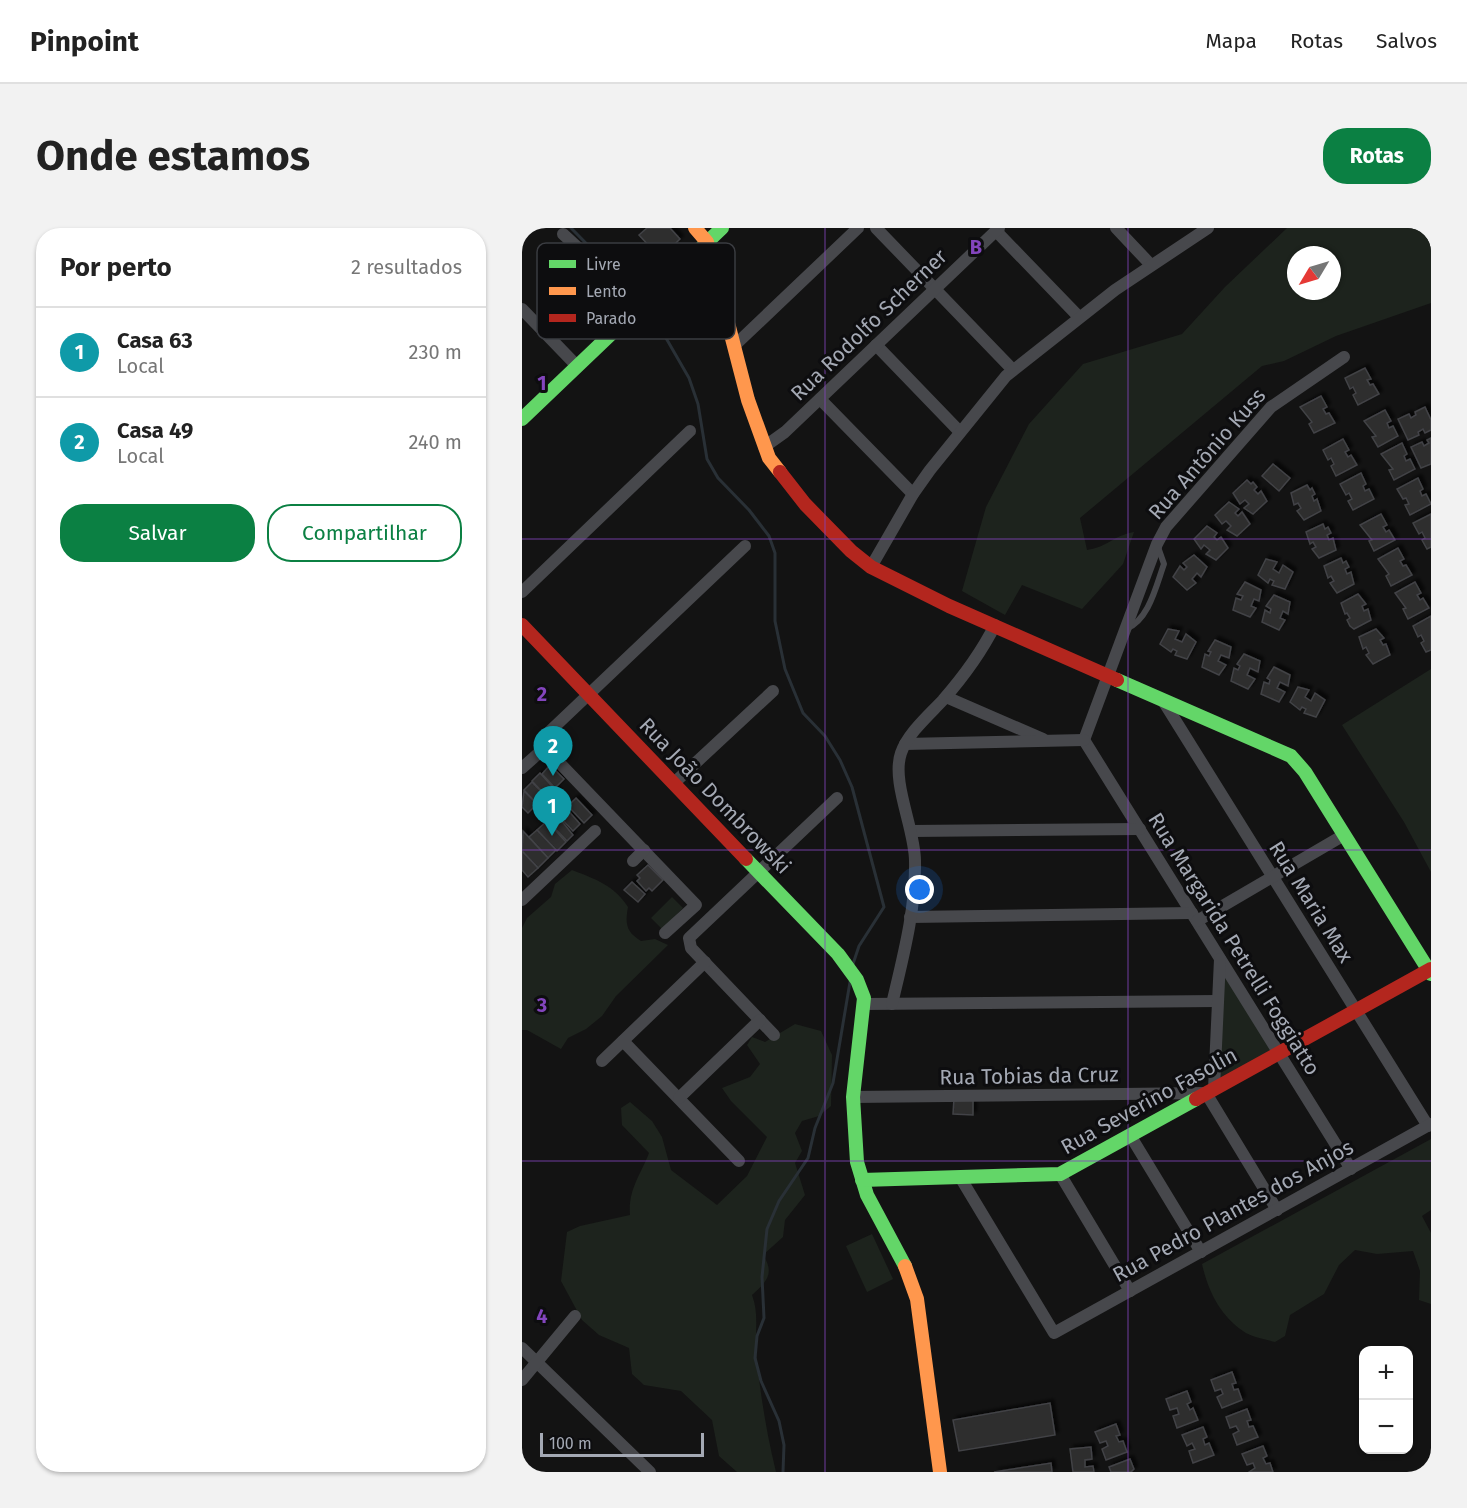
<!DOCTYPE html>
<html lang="pt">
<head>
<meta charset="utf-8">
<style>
  :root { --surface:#fff; --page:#f2f2f2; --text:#222; --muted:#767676; --line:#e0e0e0; --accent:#0b8043 }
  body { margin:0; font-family:"Fira Sans",sans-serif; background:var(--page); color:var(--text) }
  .controls { position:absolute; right:18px; bottom:18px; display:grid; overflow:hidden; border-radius:12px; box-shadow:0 2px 4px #0004 }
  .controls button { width:54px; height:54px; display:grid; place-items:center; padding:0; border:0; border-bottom:2px solid var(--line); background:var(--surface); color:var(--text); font:30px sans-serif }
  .compass { position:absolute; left:765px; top:18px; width:54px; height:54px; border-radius:50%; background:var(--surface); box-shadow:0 2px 4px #0004; rotate:232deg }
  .scale { position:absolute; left:18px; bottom:15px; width:164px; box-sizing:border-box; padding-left:6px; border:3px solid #a4a9b4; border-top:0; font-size:16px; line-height:21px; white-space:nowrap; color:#a4a9b4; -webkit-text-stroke:4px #0d0d0f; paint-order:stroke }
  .you { position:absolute; left:398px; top:662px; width:21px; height:21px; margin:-15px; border:4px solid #fff; border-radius:50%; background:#1a73e8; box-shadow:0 0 0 9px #1a73e833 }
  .badge { display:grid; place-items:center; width:39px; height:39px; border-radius:50%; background:var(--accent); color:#fff; font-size:20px; font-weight:700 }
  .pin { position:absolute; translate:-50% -50px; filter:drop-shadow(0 2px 3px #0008) }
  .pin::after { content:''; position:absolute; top:32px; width:21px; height:18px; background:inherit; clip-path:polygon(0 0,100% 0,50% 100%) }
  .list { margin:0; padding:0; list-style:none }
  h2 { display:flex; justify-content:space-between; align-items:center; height:78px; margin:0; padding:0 24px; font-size:26px }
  h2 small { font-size:20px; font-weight:400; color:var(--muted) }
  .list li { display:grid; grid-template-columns:39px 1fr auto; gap:18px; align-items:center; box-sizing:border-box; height:90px; padding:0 24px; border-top:2px solid var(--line) }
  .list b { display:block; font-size:22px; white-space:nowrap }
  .list p { margin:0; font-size:20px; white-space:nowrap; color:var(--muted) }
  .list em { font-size:20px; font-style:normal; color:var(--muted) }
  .actions { display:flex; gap:12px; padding:18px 24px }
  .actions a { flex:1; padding:14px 0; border:2px solid var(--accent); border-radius:24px; text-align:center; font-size:21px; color:var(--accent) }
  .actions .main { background:var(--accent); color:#fff }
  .map { position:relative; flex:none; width:909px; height:1244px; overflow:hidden; border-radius:24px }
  header { display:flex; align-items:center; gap:36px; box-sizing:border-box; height:84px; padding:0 30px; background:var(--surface); border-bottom:2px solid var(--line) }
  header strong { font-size:28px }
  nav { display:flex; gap:33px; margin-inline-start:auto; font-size:21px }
  .intro { display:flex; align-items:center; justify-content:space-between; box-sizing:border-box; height:144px; padding:0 36px }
  h1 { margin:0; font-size:42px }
  .button { padding:15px 27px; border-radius:24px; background:var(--accent); color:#fff; font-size:21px; font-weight:700 }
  main { display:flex; gap:36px; padding:0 36px }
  aside { flex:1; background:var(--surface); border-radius:24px; box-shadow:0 2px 4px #0004 }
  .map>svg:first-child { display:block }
  .green { fill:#1d231d; fill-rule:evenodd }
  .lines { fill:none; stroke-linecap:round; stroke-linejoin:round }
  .stream { stroke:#293036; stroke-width:3 }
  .building { fill:#2d2d2e; stroke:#424346; stroke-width:1.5; filter:url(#shadow) }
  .lane { stroke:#47484c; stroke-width:6 }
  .street { stroke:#47484c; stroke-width:12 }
  .fast { stroke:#63d668; stroke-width:14 }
  .slow { stroke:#ff974d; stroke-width:14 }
  .jam { stroke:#b3261e; stroke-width:14 }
  .grid { fill:none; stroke:#8345bd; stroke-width:1.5; stroke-opacity:0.55 }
  .labels { text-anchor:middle; stroke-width:6; stroke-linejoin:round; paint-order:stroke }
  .street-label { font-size:21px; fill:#a4a9b4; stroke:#0d0d0f }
  .key { fill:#0d0d0f; stroke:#3a3c41; stroke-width:1.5 }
  .key-label { font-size:16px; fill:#a4a9b4 }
  .grid-label { font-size:20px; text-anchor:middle; font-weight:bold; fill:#8345bd; stroke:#0d0d0f; stroke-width:6; stroke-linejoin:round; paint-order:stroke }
</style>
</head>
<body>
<header>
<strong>Pinpoint</strong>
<nav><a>Mapa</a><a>Rotas</a><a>Salvos</a></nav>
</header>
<div class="intro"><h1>Onde estamos</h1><a class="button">Rotas</a></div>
<main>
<aside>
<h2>Por perto<small>2 resultados</small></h2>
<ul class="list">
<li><span class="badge" style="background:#0f9aa8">1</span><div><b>Casa 63</b><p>Local</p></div><em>230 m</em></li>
<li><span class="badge" style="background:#0f9aa8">2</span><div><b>Casa 49</b><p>Local</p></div><em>240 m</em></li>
</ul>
<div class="actions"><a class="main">Salvar</a><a>Compartilhar</a></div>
</aside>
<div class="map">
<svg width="909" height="1244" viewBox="0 0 909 1244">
  <defs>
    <filter id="shadow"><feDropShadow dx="3.5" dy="-3.5" stdDeviation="1.5" flood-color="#0009"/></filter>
  </defs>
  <rect width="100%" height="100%" fill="#131313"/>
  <g class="green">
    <path d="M765 0H909V75L814 108 762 133 740 138 558 290 565 322C586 319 590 308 612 304L601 336 560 381 500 357 483 387 440 363 464 279 507 196 561 136 660 106 703 59ZM774 27H810V63H774Z"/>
    <path d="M909 441V644L882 594 820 497Z"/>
    <path d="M50 642C73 651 92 657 106 679 103 696 104 704 119 713L133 711 146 717 94 768 80 788 64 801 46 810 39 821 5 802H0V700L5 690 29 669 33 656Z"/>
    <path d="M150 669 161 680 140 701 129 690Z"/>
    <path d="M702 741 752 824 697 855Z"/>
    <path d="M273 796 299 803 310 827 309 878 297 888 280 893 273 905 280 923 273 935 283 967 263 992 261 1009 241 1027C253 1045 245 1054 230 1067 237 1085 233 1104 234 1123 238 1164 244 1203 254 1244H215L197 1228 190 1192 159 1163 122 1157 110 1146 107 1120 77 1107 60 1092 39 1053 45 1004 58 998 108 987C106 962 118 948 127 925L100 897 99 880 108 874 130 893 140 909 149 942 195 977 225 948 245 909 209 873 200 860 228 849 238 836 225 817 230 809 243 814Z"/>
    <path d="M909 911V982L900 988 909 1005V1076L897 1072 898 1043 891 1023 855 1026 833 1022 817 1037 802 1066 768 1087 763 1108 753 1114C743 1111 729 1109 721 1103 698 1087 686 1063 680 1036Z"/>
    <path d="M350 1006 371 1051 345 1064 324 1018Z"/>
  </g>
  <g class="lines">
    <g class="stream">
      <path d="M49 0 114 66"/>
      <path d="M129 84 167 150 176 176 185 231 196 250 227 282 247 308 253 325V393L263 441 281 485 303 508 318 532 330 559 362 679 337 718 331 736"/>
      <path d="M261 1244 262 1217 257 1193 239 1153 233 1130 235 1108 242 1090 240 1049 245 1001 257 973 286 930 293 900 311 855 328 754"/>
    </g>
  </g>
  <g class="building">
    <path d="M125 0H148L158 11 133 35 125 26 130 21 117 7Z"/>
    <path d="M843 140 849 151 845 152 848 157 851 156 857 166 836 177 831 167 834 165 831 159 828 161 823 150Z"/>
    <path d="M799 168 805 179 801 181 804 186 807 185 813 195 792 205 787 196 790 194 778 179Z"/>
    <path d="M903 179 909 192V202L903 205 901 201 896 204 897 207 886 212 876 191 887 186 889 190 894 187 893 184Z"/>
    <path d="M863 182 869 193 865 195 867 200 871 198 876 208 856 219 850 209 854 208 842 193Z"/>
    <path d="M909 210V236L899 240 889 219 900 214 902 218 907 215 905 212Z"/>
    <path d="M821 211 827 222 823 224 826 229 829 227 835 237 814 248 809 238 812 236 809 230 806 232 801 222Z"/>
    <path d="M880 215 885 226 882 228 884 233 888 231 893 241 872 252 867 242 871 241 859 226Z"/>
    <path d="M751 236 768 250 757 263 740 248Z"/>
    <path d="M839 245 844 256 841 258 843 263 847 261 852 271 831 282 826 273 830 271 827 265 824 267 818 256Z"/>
    <path d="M896 250 901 261 898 263 900 268 904 266 909 276 888 287 883 277 887 276 884 270 881 271 875 261Z"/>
    <path d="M725 252 729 256 731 254 735 259 732 262 736 266 739 263 745 273 731 286 722 280 727 276 723 272 718 276 711 265Z"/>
    <path d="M785 257 788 262 790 260 793 266 790 268 792 273 795 271 799 283 782 292 775 283 779 280 776 275 772 277 769 265Z"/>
    <path d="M707 274 717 281 713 285 716 288 720 284 728 296 715 308 705 302 709 298 704 293 700 296 693 287Z"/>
    <path d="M859 286 865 297 861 299 864 304 867 302 873 312 852 323 847 313 850 312 838 297Z"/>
    <path d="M909 286V319L905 321 900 312 903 310 900 304 897 306 891 295Z"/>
    <path d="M801 296 803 301 806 299 809 305 805 307 807 312 811 310 814 322 797 330 790 321 794 319 791 314 788 316 784 304Z"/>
    <path d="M685 298 695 305 692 309 695 312 699 309 706 320 694 332 684 326 688 322 682 317 679 321 672 311Z"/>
    <path d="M876 320 882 331 878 333 881 338 884 337 890 347 869 358 864 348 867 346 856 331Z"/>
    <path d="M672 327 685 339 679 349 675 345 670 351 674 355 665 362 651 349 658 338 662 342 665 339 661 335Z"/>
    <path d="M819 330 821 335 824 333 827 339 823 341 825 346 829 344 832 356 815 365 808 355 812 353 809 348 806 350 802 338Z"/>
    <path d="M744 331 755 334 751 341 757 345 761 337 771 344 763 361 750 357 752 353 748 351 746 355 736 347Z"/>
    <path d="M723 354 739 362 737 373 732 371 729 378 734 380 728 389 711 382 714 370 719 372 721 368 715 366Z"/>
    <path d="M893 354 899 365 895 367 898 372 901 370 907 380 886 391 881 381 884 380 873 365Z"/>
    <path d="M836 366 844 376 840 378 842 383 846 381 849 392 832 401 828 398 825 392 828 390 825 385 823 386 819 375Z"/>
    <path d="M752 367 768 374 766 386 761 383 758 390 763 392 757 402 740 394 743 382 748 385 749 381 744 378Z"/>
    <path d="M909 388V422L904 424 899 415 902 413 899 407 896 409 891 398Z"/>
    <path d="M646 401 657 403 653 411 660 414 664 406 674 414 665 431 653 427 655 423 651 421 649 424 638 416Z"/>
    <path d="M854 401 862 410 858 412 861 417 864 416 868 427 851 436 844 427 847 425 844 419 841 421 837 409Z"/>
    <path d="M693 412 709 419 707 430 699 427 696 433 704 437 697 447 680 439 683 426 687 428 689 424 686 423Z"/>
    <path d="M722 426 738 433 736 444 728 440 725 447 733 451 726 461 709 453 712 440 716 442 718 438 715 436Z"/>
    <path d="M752 439 768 447 766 458 758 454 755 460 763 464 757 474 739 466 742 454 747 456 748 452 745 450Z"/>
    <path d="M776 459 787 462 783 469 789 473 793 465 803 472 794 489 782 485 784 481 780 479 778 482 768 474Z"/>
    <path d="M28 537 42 551 33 560 20 546Z"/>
    <path d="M18 545 36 565 28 572 10 553Z"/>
    <path d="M10 554 28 573 20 581 2 562Z"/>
    <path d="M2 563 15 576 6 585 0 579Z"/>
    <path d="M54 570 70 587 62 595 46 578Z"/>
    <path d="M43 579 58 596 51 603 35 586Z"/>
    <path d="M34 586 51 607 45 613 26 593Z"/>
    <path d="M25 593 44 614 35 623 15 602Z"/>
    <path d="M15 602 34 622 26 630 7 609Z"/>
    <path d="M1 603 26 630 16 640 0 623Z"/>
    <path d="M0 623 16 640 6 649 0 642Z"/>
    <path d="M126 637 141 652 130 663 127 660 124 663 115 653 118 650 115 647Z"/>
    <path d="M110 654 123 666 116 674 102 662Z"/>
    <path d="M432 870 451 871V887L431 886Z"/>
    <path d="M710 1144 714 1155 710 1156 712 1162 716 1161 720 1172 700 1180 695 1169 701 1166 699 1161 693 1163 689 1152Z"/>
    <path d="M665 1163 669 1174 665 1176 668 1182 671 1180 676 1192 655 1200 651 1188 657 1186 655 1180 648 1182 644 1171Z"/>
    <path d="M528 1175 533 1207 437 1223 431 1192Z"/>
    <path d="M725 1181 729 1192 725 1193 727 1199 731 1198 736 1209 715 1217 711 1206 717 1203 714 1198 708 1200 704 1189Z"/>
    <path d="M594 1196 598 1207 594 1208 597 1214 601 1213 605 1224 584 1232 580 1221 586 1218 584 1213 578 1215 573 1204Z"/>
    <path d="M681 1199 685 1209 681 1211 683 1217 687 1215 692 1227 671 1235 667 1223 673 1221 670 1215 665 1218 660 1207Z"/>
    <path d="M741 1218 745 1228 741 1230 744 1236 748 1235 751 1244H727L733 1240 731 1235 725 1237 720 1226Z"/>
    <path d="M569 1219 570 1231 563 1232V1239L571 1238 572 1244H551L548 1221Z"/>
    <path d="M608 1231 612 1241 609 1244H589L587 1239Z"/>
    <path d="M529 1235 530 1244H472Z"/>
  </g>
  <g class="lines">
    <path class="lane" d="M604 401C627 392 634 358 642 336L636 319"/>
    <g class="street">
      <path d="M354 0 491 142"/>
      <path d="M594 0 629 37"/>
      <path d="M474 3 557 89"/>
      <path d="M41 6 67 30 113 83"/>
      <path d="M0 81 55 138"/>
      <path d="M354 117 437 203"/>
      <path d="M212 118 336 0"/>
      <path d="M298 171 391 266"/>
      <path d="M242 219 263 204 477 0"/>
      <path d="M349 339 391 266 408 242 484 148 593 62 686 0"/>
      <path d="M0 364 168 203"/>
      <path d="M424 469 521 511"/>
      <path d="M640 471 906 898"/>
      <path d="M27 504 223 318"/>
      <path d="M562 512 829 941"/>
      <path d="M562 512 635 316 644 299 749 179 822 129"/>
      <path d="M383 516 562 512"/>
      <path d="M0 540 18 524H27L174 677 143 705"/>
      <path d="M152 555 251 463"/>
      <path d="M389 603 618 601"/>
      <path d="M111 633 122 622"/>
      <path d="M0 672 73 603"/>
      <path d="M388 689 670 685"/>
      <path d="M675 693 822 607"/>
      <path d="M342 776 696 773"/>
      <path d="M370 776C381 729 394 681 393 633 393 601 369 554 379 525 386 505 407 487 421 472 442 448 459 425 473 397"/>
      <path d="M252 807 169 720 167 710 315 570"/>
      <path d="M101 813 217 933"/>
      <path d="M80 833 183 734"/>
      <path d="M692 861 698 731"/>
      <path d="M331 869 684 865 755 982"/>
      <path d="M157 870 238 792"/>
      <path d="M608 907 679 1024"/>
      <path d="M538 946 608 1063"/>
      <path d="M438 949 532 1105 909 896"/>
      <path d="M0 1120 128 1244"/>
      <path d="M0 1152 53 1088"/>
    </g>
    <g class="fast">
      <path d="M0 191 200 0"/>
      <path d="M595 452 769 528 783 544 909 746"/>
      <path d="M224 631 316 726 335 752 342 770 331 869 335 934 345 967 383 1038"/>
      <path d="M340 952 538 946 674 871"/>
    </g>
    <g class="slow">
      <path d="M173 0 185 14 226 172 247 230 258 244"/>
      <path d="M383 1038 395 1071 418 1244"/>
    </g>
    <g class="jam">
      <path d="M258 244 283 276 329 323 349 339 427 378 595 452"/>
      <path d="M0 397 224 631"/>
      <path d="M674 871 909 741"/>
    </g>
  </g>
  <path class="grid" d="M303 0V1244M606 0V1244M0 311H909M0 622H909M0 933H909"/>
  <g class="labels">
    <g class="street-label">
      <text transform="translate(347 97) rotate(-44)" y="7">Rua Rodolfo Scherner</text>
      <text transform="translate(685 226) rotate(-49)" y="7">Rua Antônio Kuss</text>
      <text transform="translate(193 568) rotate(46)" y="7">Rua João Dombrowski</text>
      <text transform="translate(789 674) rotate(58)" y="7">Rua Maria Max</text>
      <text transform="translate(712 716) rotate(58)" y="7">Rua Margarida Petrelli Foggiatto</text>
      <text transform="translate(507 848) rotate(-1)" y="7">Rua Tobias da Cruz</text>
      <text transform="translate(627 873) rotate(-29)" y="7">Rua Severino Fasolin</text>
      <text transform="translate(711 983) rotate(-29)" y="7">Rua Pedro Plantes dos Anjos</text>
    </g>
  </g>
  <rect x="15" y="15" width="198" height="96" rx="9" class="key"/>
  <rect x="27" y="32" width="27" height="8" fill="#63d668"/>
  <rect x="27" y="59" width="27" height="8" fill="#ff974d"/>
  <rect x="27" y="86" width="27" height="8" fill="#b3261e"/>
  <g class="key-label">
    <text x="64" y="42">Livre</text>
    <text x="64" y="69">Lento</text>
    <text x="64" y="96">Parado</text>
  </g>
  <g class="grid-label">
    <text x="454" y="26">B</text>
    <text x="20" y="162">1</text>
    <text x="20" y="473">2</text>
    <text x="20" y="784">3</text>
    <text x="20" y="1095">4</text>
  </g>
</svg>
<div class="controls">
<button>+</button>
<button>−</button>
</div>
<svg class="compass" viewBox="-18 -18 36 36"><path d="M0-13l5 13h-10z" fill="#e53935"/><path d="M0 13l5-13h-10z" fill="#767676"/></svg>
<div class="scale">100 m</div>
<div class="you"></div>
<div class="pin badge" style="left:30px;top:608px;background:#0f9aa8">1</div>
<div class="pin badge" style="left:31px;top:548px;background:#0f9aa8">2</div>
</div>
</main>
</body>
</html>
